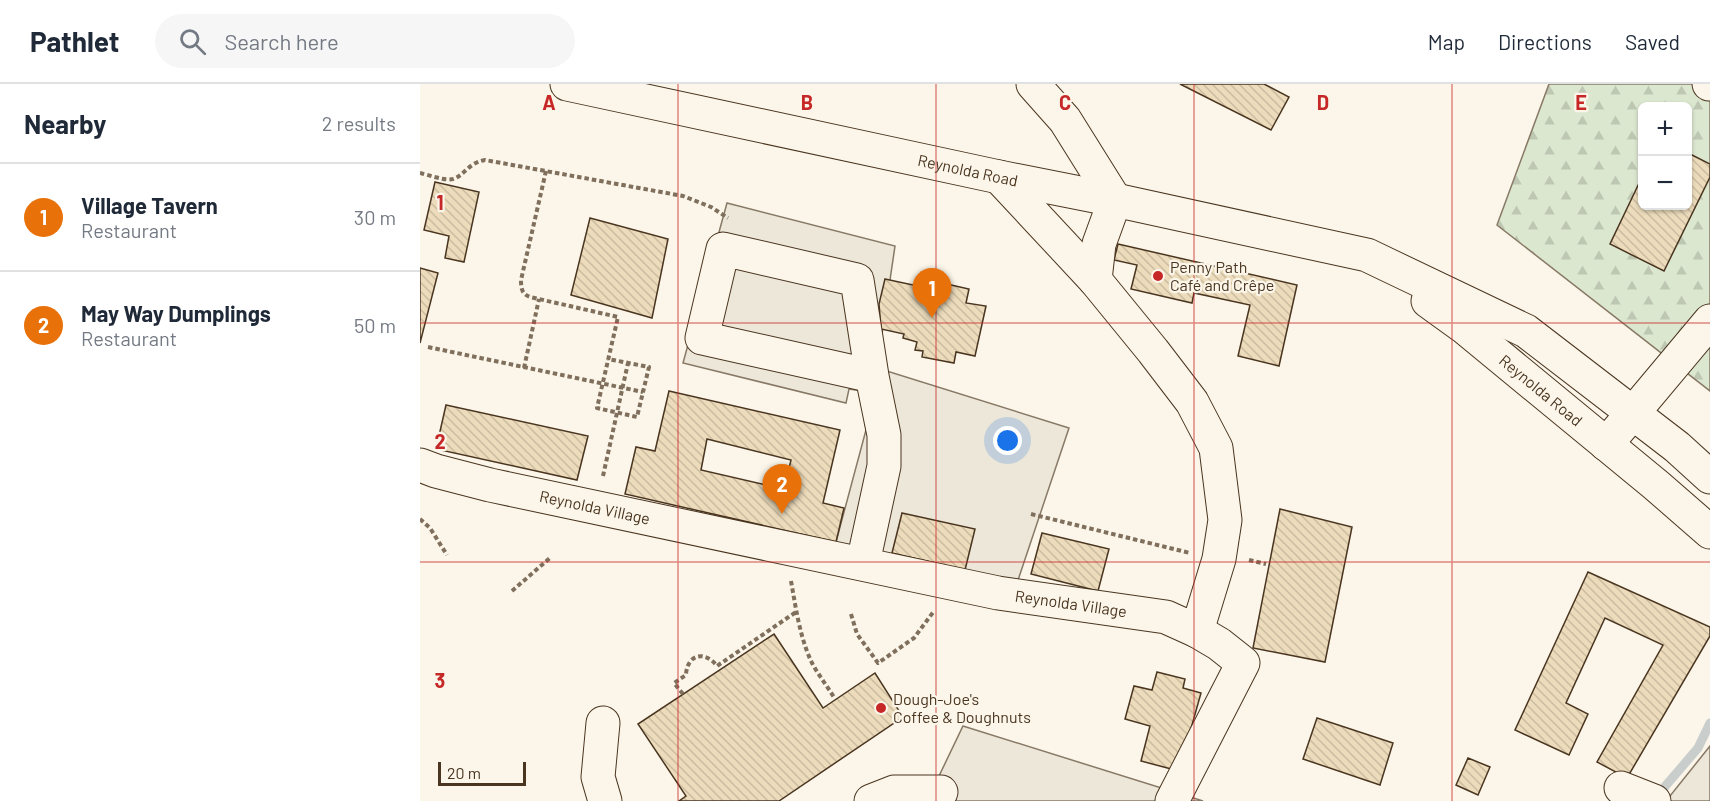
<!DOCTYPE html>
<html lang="en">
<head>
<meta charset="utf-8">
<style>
  :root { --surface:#fff; --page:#f6f6f7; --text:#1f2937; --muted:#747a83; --line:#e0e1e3; --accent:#b45309 }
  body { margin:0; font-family:Barlow,sans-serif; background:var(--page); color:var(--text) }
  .controls { position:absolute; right:18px; top:18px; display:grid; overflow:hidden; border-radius:9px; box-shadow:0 2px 4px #0004 }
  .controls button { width:54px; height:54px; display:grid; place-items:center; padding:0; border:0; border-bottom:2px solid var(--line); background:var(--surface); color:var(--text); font:30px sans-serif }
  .scale { position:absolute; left:18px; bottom:15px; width:88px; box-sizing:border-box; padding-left:6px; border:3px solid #4a3520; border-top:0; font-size:16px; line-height:21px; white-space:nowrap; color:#4a3520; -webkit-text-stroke:4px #fbf6e9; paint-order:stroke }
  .you { position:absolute; left:588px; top:357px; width:21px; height:21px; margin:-15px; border:4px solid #fff; border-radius:50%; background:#1a73e8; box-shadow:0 0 0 9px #1a73e833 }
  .badge { display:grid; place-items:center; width:39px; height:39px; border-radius:50%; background:var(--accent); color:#fff; font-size:20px; font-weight:700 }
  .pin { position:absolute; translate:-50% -50px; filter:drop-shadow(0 2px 3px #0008) }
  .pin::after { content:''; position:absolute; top:32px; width:21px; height:18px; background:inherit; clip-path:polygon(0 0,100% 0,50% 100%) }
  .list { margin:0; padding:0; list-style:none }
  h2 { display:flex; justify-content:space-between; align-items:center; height:78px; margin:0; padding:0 24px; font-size:26px }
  h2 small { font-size:20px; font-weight:400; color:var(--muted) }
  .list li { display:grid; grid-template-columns:39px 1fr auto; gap:18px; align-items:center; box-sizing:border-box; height:108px; padding:0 24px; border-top:2px solid var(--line) }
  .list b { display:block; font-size:22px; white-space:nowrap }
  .list p { margin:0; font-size:20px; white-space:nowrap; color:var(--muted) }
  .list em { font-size:20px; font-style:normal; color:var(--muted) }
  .icon { flex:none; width:33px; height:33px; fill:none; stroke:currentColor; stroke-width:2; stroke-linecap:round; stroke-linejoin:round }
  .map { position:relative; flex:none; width:1290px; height:717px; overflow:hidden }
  header { display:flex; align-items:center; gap:36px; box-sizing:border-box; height:84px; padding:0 30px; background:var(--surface); border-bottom:2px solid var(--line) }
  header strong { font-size:28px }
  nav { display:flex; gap:33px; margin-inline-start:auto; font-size:21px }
  .search { width:420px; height:54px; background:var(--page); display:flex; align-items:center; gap:15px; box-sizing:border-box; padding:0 21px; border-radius:33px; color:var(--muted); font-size:22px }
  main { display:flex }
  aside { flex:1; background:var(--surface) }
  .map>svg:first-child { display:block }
  .forest { fill:url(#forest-firs); stroke:#887966; stroke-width:1.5; fill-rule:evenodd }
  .parking { fill:#ede7d9; stroke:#887966; stroke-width:1.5 }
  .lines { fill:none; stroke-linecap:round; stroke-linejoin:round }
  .stream { stroke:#c9cecd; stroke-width:9 }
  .building { fill:url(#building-back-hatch); stroke:#4a3520; stroke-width:1.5; fill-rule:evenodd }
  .minor-casing { stroke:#4a3520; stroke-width:35 }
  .major-casing { stroke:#4a3520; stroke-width:35 }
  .path { stroke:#7f6f5c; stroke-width:4; stroke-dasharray:4.5 3; stroke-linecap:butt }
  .minor { stroke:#fbf6e9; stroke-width:33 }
  .major { stroke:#fbf6e9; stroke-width:33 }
  .grid { fill:none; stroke:#c62828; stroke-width:1.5; stroke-opacity:0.55 }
  .poi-dot { fill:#c62828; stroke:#fbf6e9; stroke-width:2 }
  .labels { text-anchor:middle; stroke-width:4.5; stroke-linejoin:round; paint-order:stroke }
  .street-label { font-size:16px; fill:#4a3520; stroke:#fbf6e9 }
  .poi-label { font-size:16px; fill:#4a3520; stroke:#fbf6e9; text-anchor:start }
  .grid-label { font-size:20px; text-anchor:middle; font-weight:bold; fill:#c62828; stroke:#fbf6e9; stroke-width:4.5; stroke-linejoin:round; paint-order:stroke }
</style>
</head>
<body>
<header>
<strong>Pathlet</strong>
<div class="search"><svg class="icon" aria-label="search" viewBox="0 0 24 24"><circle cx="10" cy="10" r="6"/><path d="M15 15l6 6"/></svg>Search here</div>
<nav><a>Map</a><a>Directions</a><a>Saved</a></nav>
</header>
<main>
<aside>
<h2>Nearby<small>2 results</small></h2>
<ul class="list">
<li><span class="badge" style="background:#e8710a">1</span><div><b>Village Tavern</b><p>Restaurant</p></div><em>30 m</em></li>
<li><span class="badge" style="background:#e8710a">2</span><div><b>May Way Dumplings</b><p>Restaurant</p></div><em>50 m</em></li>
</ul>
</aside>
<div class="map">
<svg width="1290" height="717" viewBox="0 0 1290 717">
  <defs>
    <pattern id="forest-firs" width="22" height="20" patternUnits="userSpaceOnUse" patternTransform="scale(1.5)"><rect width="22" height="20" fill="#dce7d0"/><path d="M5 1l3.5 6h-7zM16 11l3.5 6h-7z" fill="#bec7b2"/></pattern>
    <pattern id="building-back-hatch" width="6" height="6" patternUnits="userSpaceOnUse" patternTransform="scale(1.5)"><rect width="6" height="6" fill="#ecdcbc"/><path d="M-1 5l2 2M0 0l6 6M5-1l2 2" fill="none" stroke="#ccbda1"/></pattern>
  </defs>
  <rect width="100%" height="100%" fill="#fbf6e9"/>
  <path class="forest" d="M1129 0H1290V307L1077 141ZM1222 22H1268V122H1222Z"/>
  <g class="parking">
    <path d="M307 119 475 162 457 284 649 344 589 523 416 458 446 346 442 307 429 305 426 319 263 279Z"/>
    <path d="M543 642 783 717H507Z"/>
    <path d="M1290 662V717H1246Z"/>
  </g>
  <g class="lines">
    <path class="stream" d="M1236 713 1278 664 1290 639"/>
  </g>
  <g class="building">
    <path d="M760 0H844L869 13 851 46Z"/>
    <path d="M1268 69 1290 80V93L1244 187 1190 160 1222 93V122H1268Z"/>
    <path d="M15 98 59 108 44 178 25 174 29 152 4 146Z"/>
    <path d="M170 134 248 155 232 234 151 211Z"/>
    <path d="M698 160 877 201 859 282 818 272 830 221 774 209 772 219 711 205 717 181 694 176Z"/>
    <path d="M0 184 18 189 0 259Z"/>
    <path d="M465 195 498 202 497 208 519 213 522 199 549 205 546 219 566 222 555 272 536 268 534 279 502 273 503 267 495 266 497 258 483 254 484 250 461 245 459 220Z"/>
    <path d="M249 307 420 346 403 419 424 424 416 458 205 410 216 363 235 367ZM287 355 371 376 364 405 281 386Z"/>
    <path d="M26 321 168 352 157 396 16 365Z"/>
    <path d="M860 425 932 443 905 578 833 564Z"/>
    <path d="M482 429 555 445 545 486 472 469Z"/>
    <path d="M622 449 689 465 678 507 611 490Z"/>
    <path d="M1168 488 1290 543V552L1207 694 1177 678 1243 561 1185 534 1146 619 1168 630 1149 671 1095 646Z"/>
    <path d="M354 550 403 624 455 589 483 633 359 717H259L266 712 218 640Z"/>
    <path d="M737 588 765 595 763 604 781 609 759 687 721 677 730 642 705 635 714 602 732 606Z"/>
    <path d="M897 634 973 659 960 701 883 675Z"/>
    <path d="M1048 674 1070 683 1058 711 1036 701Z"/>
  </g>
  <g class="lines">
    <g class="minor-casing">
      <g id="minor">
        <path d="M613 0 645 36 695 116 679 160 675 196"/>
        <path d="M1289 0H1290"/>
        <path d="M1186 360 1213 329 1290 237"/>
        <path id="s1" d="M0 381 16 387 70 401 578 509 746 533 777 547 799 475 805 436 796 364 772 318 733 267 675 196 579 93"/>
        <path d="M443 479 464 382V351L452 292 437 196 303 165 282 254 452 292"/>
        <path d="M183 639 178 693 185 717"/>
        <path d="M1201 704 1234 717"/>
        <path d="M451 717 474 708H521"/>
        <path d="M752 717 823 579 799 560 777 547"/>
      </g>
    </g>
    <g class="major-casing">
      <g id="major">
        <path id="s2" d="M147 0 579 93 695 116 947 171 1106 247 1257 363 1290 393"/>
        <path id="s3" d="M1008 217 1044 243 1236 401 1290 448"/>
      </g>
    </g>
    <g class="path">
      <path d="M126 87 101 196C101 205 102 210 110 213L198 233 177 324 217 333 229 283 188 275"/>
      <path d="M0 89C9 91 24 97 33 95 45 91 48 79 65 76L263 112 291 123 308 134"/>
      <path d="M8 263 223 308"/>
      <path d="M104 284 119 215"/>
      <path d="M183 392 208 279"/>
      <path d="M611 430 770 469"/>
      <path d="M0 435 10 444 27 471"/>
      <path d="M829 476 846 480"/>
      <path d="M371 497C376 525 380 554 392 579 399 592 408 603 415 615"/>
      <path d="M92 507 131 473"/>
      <path d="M431 530 437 550 458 579 494 554 514 527"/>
      <path d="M263 610 254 599 266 591C267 570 285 566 297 582L376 528"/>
    </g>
    <use href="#minor" class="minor"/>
    <use href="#major" class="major"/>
  </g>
  <path class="grid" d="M258 0V717M516 0V717M774 0V717M1032 0V717M0 239H1290M0 478H1290"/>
  <g class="poi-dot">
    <circle cx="738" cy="192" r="6"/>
    <circle cx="461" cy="624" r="6"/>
  </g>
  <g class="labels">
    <g class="street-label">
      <text dy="6" stroke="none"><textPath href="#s2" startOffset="410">Reynolda Road</textPath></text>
      <text dy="6" stroke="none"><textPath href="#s3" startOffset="144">Reynolda Road</textPath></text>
      <text dy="6" stroke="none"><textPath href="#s1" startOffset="180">Reynolda Village</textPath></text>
      <text dy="6" stroke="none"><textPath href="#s1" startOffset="666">Reynolda Village</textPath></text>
    </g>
    <g class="poi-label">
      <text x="750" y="189">Penny Path<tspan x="750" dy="18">Café and Crêpe</tspan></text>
      <text x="473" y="621">Dough-Joe's<tspan x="473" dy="18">Coffee &amp; Doughnuts</tspan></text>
    </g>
  </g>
  <g class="grid-label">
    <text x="129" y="26">A</text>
    <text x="387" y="26">B</text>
    <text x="645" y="26">C</text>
    <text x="903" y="26">D</text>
    <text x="1161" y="26">E</text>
    <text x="20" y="126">1</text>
    <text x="20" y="365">2</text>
    <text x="20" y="604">3</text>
  </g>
</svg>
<div class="controls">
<button>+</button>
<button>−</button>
</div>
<div class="scale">20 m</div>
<div class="you"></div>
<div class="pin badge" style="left:512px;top:234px;background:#e8710a">1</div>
<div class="pin badge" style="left:362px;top:430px;background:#e8710a">2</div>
</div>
</main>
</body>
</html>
